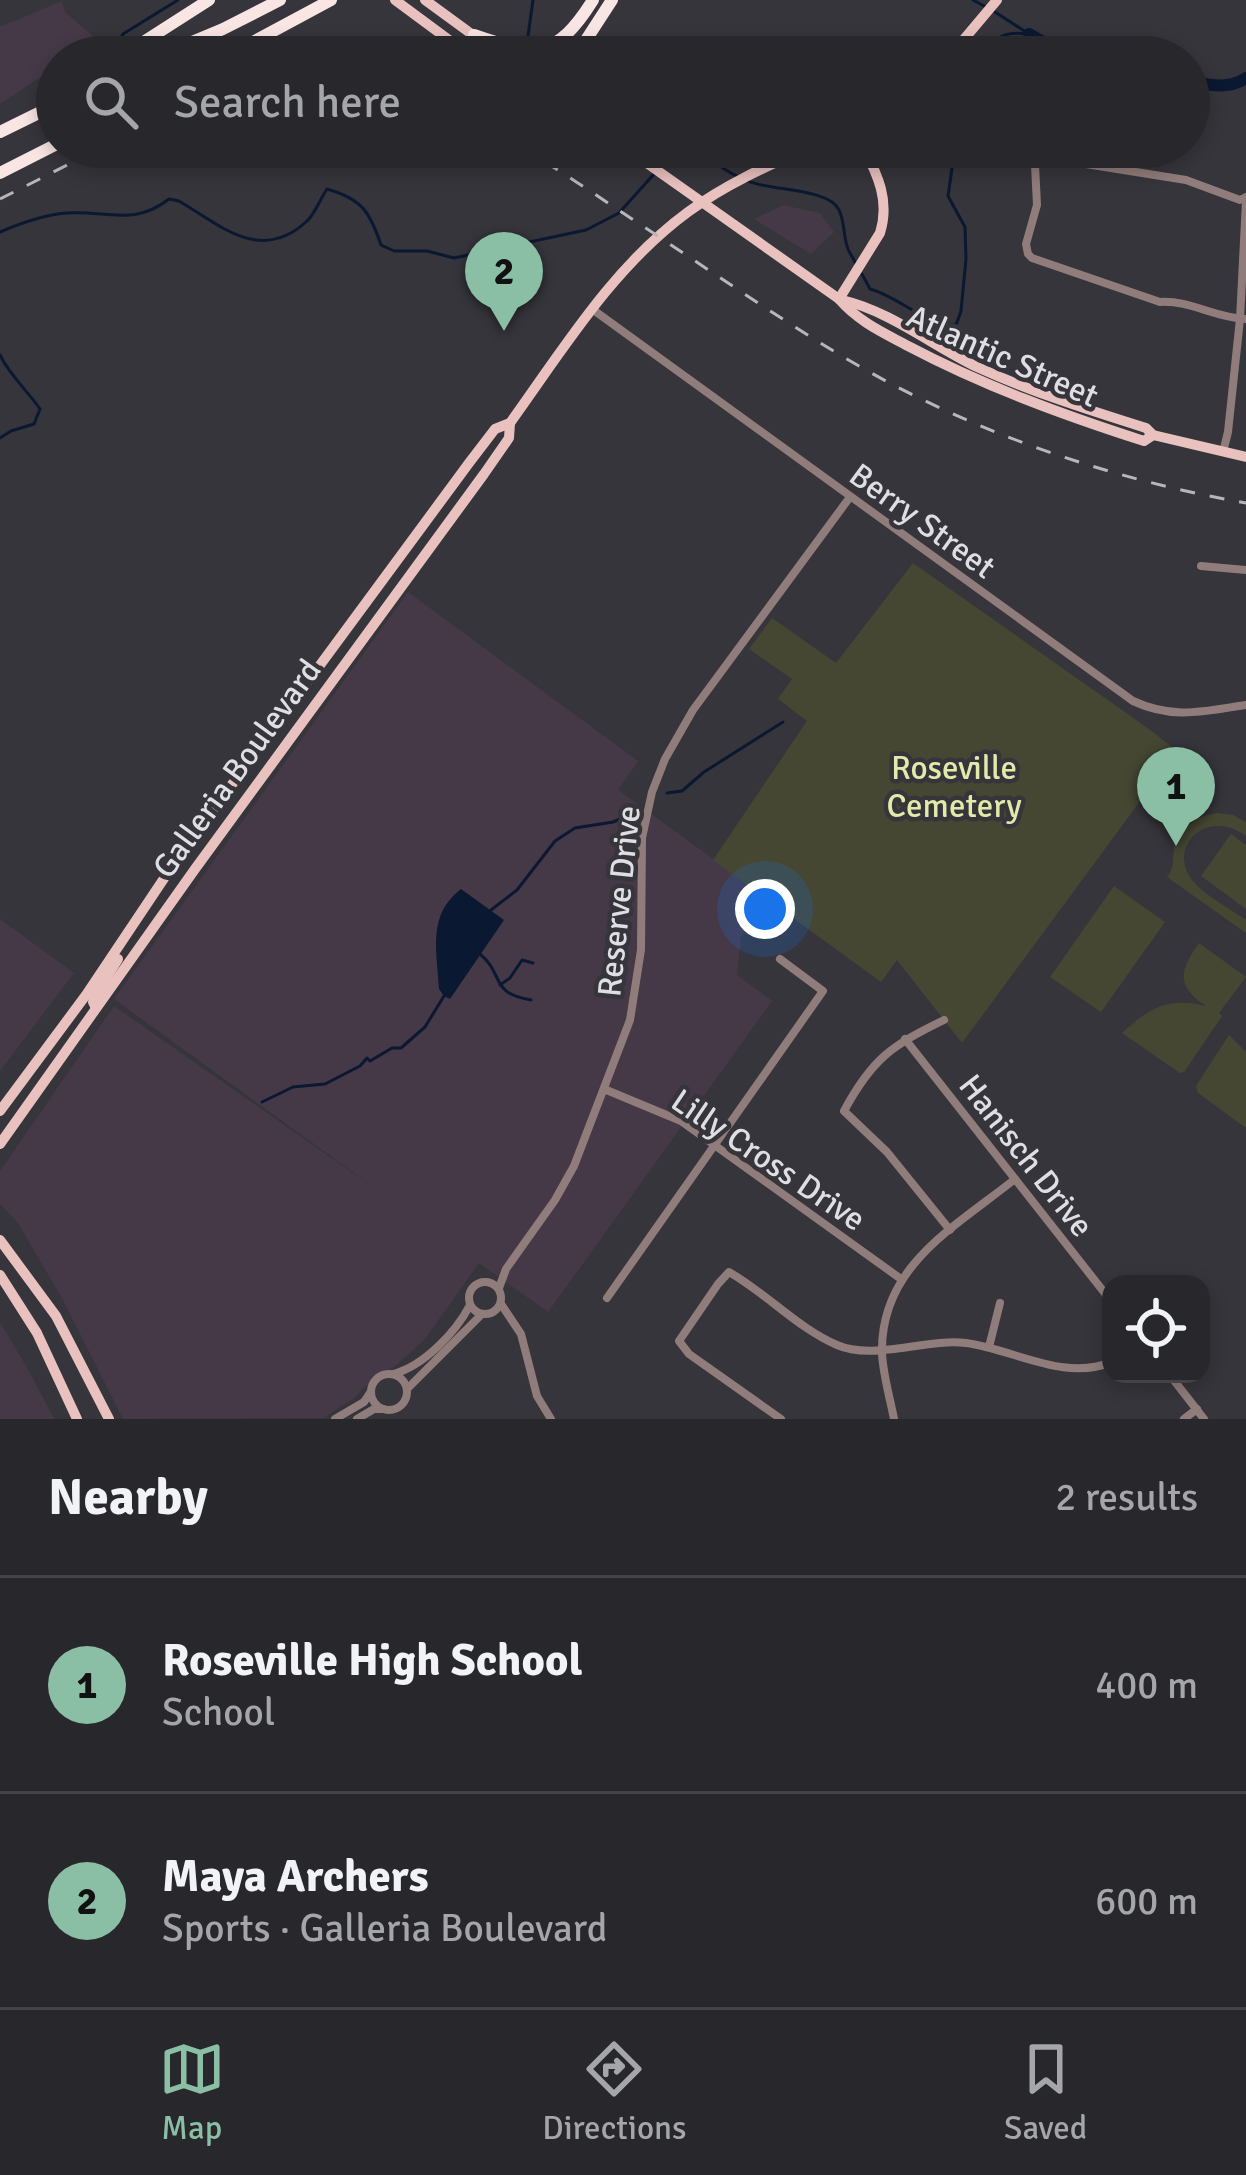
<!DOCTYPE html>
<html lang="en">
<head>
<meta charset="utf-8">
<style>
  :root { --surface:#28282c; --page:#303034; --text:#f1f3f6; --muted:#a5a6a9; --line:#444448; --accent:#8abfa5 }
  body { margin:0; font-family:Signika,sans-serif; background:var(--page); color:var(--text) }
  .controls { position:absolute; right:36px; bottom:36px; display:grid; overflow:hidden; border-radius:24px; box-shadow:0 6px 18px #0003 }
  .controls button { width:108px; height:108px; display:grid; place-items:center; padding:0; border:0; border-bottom:3px solid var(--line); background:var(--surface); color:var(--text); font:60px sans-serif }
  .you { position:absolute; left:765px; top:909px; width:42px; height:42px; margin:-30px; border:9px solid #fff; border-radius:50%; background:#1a73e8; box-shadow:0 0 0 18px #1a73e833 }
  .badge { display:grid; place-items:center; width:78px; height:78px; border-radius:50%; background:var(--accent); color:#111; font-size:39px; font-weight:700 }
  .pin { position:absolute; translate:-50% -99px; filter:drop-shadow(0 3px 6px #0008) }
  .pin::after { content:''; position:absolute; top:63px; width:42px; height:36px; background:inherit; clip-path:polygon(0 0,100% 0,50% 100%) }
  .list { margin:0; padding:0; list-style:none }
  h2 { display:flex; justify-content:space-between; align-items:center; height:156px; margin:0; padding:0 48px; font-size:51px }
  h2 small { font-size:39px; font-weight:400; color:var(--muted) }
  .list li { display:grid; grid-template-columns:78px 1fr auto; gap:36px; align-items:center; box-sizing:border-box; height:216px; padding:0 48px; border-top:3px solid var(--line) }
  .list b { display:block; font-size:45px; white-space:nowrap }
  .list p { margin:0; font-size:39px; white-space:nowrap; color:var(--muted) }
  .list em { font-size:39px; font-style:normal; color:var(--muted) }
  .icon { flex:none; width:66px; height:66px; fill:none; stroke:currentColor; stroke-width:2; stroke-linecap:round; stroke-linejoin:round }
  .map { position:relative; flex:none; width:1246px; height:1419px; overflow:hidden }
  .search { position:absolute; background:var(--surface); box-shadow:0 6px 18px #0003; left:36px; right:36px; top:36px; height:132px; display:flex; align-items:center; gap:30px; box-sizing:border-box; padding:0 42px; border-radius:66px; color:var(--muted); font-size:45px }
  .sheet { height:588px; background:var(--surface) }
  nav { display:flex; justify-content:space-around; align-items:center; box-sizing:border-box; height:168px; border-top:3px solid var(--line); background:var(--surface); font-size:33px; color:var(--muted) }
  nav a { display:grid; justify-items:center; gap:6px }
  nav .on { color:var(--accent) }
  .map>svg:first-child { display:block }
  .commercial { fill:#453948 }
  .green { fill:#454733 }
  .water { fill:#0b1831 }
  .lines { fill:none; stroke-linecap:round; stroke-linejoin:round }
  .stream { stroke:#0b1831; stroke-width:3 }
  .river { stroke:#0b1831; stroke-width:12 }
  .minor { stroke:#907d7b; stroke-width:8 }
  .major { stroke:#e9c2bf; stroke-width:10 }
  .highway { stroke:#f9e5e4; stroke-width:12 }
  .rail { stroke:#b7b6ba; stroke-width:3; stroke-dasharray:15 15; stroke-linecap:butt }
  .labels { text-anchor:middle; stroke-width:9; stroke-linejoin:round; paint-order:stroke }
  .street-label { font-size:33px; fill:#dfdee2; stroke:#36353b }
  .park-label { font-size:33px; fill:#e2e9a9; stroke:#36353b }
</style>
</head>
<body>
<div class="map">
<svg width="1246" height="1419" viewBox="0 0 1246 1419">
  <rect width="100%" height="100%" fill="#36353b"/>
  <g class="commercial">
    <path d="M62 1 64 11 97 40 71 57H57V66L0 104V27Z"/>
    <path d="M783 205 820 213 834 232 811 254 754 219Z"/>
    <path d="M408 592 638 761 618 790 769 899 741 937 737 975 772 1001 548 1312 479 1263 425 1339 398 1364 363 1388 355 1398 323 1418 123 1419 63 1300 18 1223 0 1204V1171L114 1006 380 1192 114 999Z"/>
    <path d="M0 919 74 973 0 1071Z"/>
    <path d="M0 1322 30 1373 54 1419H0Z"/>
  </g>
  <g class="green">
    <path d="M913 563 1149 729 1177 751 962 1043 897 960 881 982 713 860 807 721 778 699 792 679 749 649 772 618 836 663Z"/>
    <path d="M1217 813 1233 815 1246 822V836C1206 807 1167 847 1192 880 1205 896 1229 908 1246 920V933L1167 877C1175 866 1172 862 1174 849 1179 827 1196 816 1217 813Z"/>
    <path d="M1231 834 1246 845V909L1201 876Z"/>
    <path d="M1114 886 1165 922 1101 1012 1050 977Z"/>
    <path d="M1199 943 1246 977 1219 1013 1222 1016 1184 1072 1180 1073 1122 1033C1150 1007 1168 997 1206 1006 1176 986 1179 972 1199 943Z"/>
    <path d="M1229 1035 1246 1052V1128L1198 1093 1196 1086Z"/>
  </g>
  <path class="water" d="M461 889 504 920 450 999 444 996 439 989C437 950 427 915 461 889Z"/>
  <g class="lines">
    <g class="stream">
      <path d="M973 0 986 7"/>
      <path d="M995 12 1029 34"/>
      <path d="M119 41 123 34 178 0"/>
      <path d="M527 43 533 0"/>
      <path d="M984 57C995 37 1004 31 1027 34"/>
      <path d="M661 168C706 133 698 159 739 177"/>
      <path d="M748 181C770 191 829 188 839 210 845 222 843 236 848 249 848 250 857 265 857 266"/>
      <path d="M0 232C21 223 43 215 66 213 107 210 133 227 169 199L179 201C221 226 261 264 307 221 315 214 320 199 327 189 362 199 370 212 381 245L394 251H427L454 258 586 230 619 213 654 174"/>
      <path d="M862 274 870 289C900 297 924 325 956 325L961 311 966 259 965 227 948 196 955 147"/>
      <path d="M0 355C10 376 27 390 40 409L34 424 11 431 0 438"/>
      <path d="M667 793 682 791 704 772 783 722"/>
      <path d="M491 910 517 890 555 841 575 828 613 822 635 813"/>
      <path d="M480 954C505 975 489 993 531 1000"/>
      <path d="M500 985 510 978 522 960 533 963"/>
      <path d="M262 1102 293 1087 325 1084 360 1066 367 1058 370 1061 392 1048H401L425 1027 444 996"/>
    </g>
    <g class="river">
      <path d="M1029 34 1045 43 1081 46 1113 57"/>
      <path d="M1189 81C1210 85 1227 90 1246 78"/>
    </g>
    <g class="minor">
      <path d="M1246 197 1240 200 1186 180 1042 157 1035 165 1037 205 1026 244 1028 254 1032 258 1160 302C1190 300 1215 318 1246 319"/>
      <path d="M592 309 1133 701C1174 720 1204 711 1246 705"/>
      <path d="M1223 452 1228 432 1240 319 1246 202"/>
      <path d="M1201 566 1246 570"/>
      <path d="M944 1020C892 1045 872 1059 844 1111L887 1152 950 1230"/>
      <path d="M905 1039 1111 1301"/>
      <path d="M604 1089 681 1121 901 1279"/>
      <circle cx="485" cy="1298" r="16"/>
      <path d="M499 1288 506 1269 555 1200 574 1166 630 1020 641 950 642 838 652 792 665 759 693 710 850 497"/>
      <path d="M607 1298 823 991 780 959"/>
      <path d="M501 1304 521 1334 537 1396 551 1419"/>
      <path d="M989 1347 1000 1303"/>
      <path d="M393 1374C424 1366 456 1332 470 1305"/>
      <path d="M1169 1374 1204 1419"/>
      <circle cx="389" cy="1392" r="18"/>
      <path d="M407 1389 482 1314"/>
      <path d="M335 1419 364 1402 370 1393"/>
      <path d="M357 1419 374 1409H383"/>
      <path d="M781 1419 689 1354 679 1341 718 1284 729 1272C766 1293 799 1329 837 1345 873 1361 927 1338 966 1343 1013 1349 1065 1382 1111 1362"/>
      <path d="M894 1419C890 1398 883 1375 882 1353 880 1266 955 1227 1015 1179"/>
      <path d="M1184 1419 1197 1409"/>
    </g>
    <g class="major">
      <path d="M395 0 472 57"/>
      <path d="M425 0 503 57"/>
      <path d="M949 57 997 0"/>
      <path d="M624 147 839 299C859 322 882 332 908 346 984 386 1063 415 1144 441L1153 435"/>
      <path d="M839 299 880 233C890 201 878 175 863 147"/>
      <path d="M842 300C890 311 933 346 977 367 1032 392 1089 410 1146 428L1153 435 1246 457"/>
      <path d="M96 1008 93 1002 95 996 118 959"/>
      <path d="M0 1111 86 995 177 859 469 463 495 429 510 423C564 348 613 267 688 212 726 184 767 166 810 147"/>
      <path d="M0 1144 195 869 484 474 509 438 510 423"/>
      <path d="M0 1240 56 1316 109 1419"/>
      <path d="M0 1275 37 1333 77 1419"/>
    </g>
    <g class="highway">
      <path d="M474 35C535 56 556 59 593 0"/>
      <path d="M120 57 209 0"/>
      <path d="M156 57 223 29 280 0"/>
      <path d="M225 57 331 0"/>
      <path d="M282 57 350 52 397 57"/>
      <path d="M575 57 612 0"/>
      <path d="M0 132 57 104"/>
      <path d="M0 173 57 144"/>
    </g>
    <g class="rail">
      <path d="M519 147C559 169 597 196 635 221 699 263 762 307 827 347 954 426 1099 477 1246 503"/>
      <path d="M0 199 103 147"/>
    </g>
  </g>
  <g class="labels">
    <g class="street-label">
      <text transform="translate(1003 355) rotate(24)" y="12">Atlantic Street</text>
      <text transform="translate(923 520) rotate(36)" y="12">Berry Street</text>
      <text transform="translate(236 768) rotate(-54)" y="12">Galleria Boulevard</text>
      <text transform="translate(618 901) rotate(-84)" y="12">Reserve Drive</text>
      <text transform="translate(1027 1155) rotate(52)" y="12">Hanisch Drive</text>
      <text transform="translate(769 1159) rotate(34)" y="12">Lilly Cross Drive</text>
    </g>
    <g class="park-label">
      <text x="954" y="779">Roseville<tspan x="954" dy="38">Cemetery</tspan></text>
    </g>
  </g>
</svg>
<div class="controls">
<button><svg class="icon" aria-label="locate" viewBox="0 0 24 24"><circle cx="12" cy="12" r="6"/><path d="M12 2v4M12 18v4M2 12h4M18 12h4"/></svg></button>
</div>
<div class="you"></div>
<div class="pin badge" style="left:1176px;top:846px">1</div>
<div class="pin badge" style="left:504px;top:331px">2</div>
<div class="search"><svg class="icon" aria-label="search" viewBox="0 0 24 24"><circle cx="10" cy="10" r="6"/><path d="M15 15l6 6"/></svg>Search here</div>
</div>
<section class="sheet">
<h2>Nearby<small>2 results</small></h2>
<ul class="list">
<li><span class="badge">1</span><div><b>Roseville High School</b><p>School</p></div><em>400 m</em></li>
<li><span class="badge">2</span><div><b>Maya Archers</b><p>Sports · Galleria Boulevard</p></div><em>600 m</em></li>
</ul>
</section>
<nav>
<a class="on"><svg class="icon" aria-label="map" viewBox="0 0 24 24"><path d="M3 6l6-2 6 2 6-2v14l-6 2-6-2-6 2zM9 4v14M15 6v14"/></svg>Map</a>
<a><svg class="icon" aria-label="directions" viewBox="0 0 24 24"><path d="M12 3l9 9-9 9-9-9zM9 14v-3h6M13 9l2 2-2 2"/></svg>Directions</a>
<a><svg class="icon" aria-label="saved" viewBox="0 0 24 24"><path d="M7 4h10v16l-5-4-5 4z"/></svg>Saved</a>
</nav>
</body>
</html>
